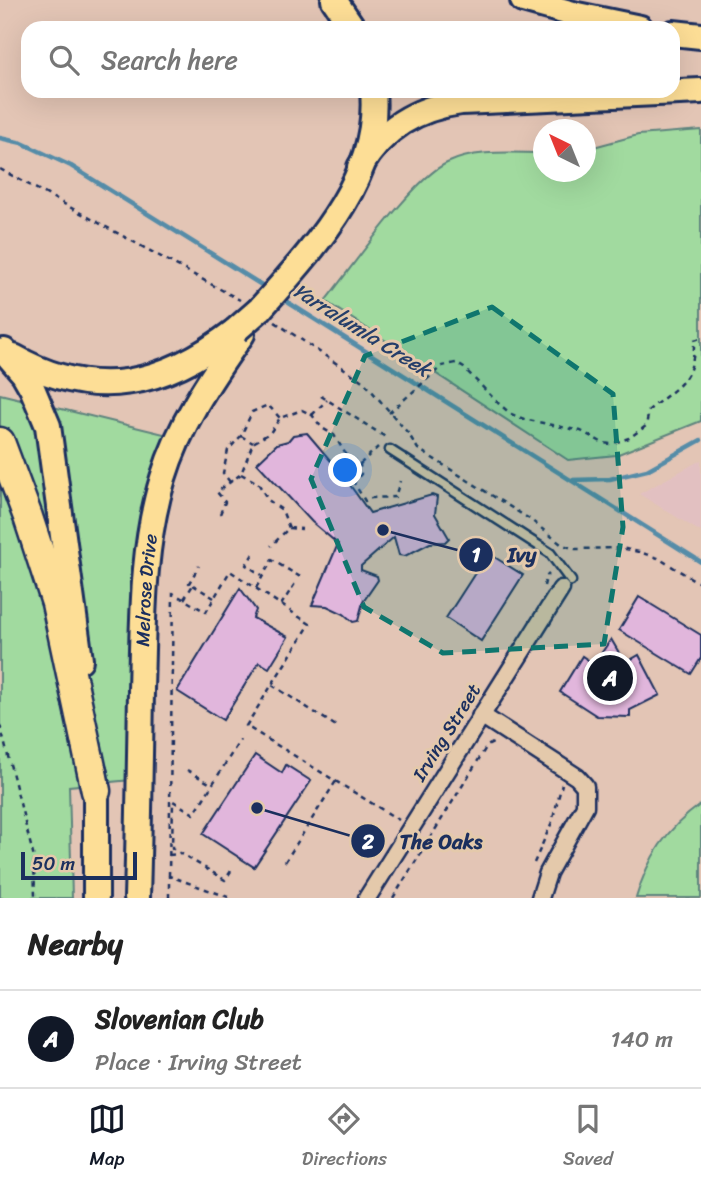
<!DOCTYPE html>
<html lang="en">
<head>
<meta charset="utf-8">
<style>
  :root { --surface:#fff; --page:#f2f2f2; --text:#222; --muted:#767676; --line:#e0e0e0; --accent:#111827 }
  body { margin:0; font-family:Sriracha,sans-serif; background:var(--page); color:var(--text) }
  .compass { position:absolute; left:533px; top:119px; width:63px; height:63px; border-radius:50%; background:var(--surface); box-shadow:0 7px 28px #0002; rotate:317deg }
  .scale { position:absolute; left:21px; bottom:18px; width:116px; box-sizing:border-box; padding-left:7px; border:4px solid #1b2f5e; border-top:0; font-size:19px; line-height:24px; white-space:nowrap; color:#1b2f5e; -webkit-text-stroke:5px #e4c9ab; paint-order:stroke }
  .you { position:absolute; left:346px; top:471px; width:24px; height:24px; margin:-18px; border:5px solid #fff; border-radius:50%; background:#1a73e8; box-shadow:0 0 0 10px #1a73e833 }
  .badge { display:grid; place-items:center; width:46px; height:46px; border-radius:50%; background:var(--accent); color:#fff; font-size:23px; font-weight:700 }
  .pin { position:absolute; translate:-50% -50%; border:4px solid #fff; box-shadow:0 2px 7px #0006 }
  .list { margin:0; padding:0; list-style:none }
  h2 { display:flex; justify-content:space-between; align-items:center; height:91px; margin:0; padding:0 28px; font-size:30px }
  h2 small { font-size:23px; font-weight:400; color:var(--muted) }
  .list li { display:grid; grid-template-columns:46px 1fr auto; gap:21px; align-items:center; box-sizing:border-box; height:98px; padding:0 28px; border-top:2px solid var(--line) }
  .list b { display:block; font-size:26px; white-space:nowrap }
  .list p { margin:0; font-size:23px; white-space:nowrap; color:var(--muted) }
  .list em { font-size:23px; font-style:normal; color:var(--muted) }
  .icon { flex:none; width:38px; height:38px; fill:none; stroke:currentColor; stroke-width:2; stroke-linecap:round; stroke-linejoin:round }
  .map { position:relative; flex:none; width:701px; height:898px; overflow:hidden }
  .search { position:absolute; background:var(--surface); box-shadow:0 7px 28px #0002; left:21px; right:21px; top:21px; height:77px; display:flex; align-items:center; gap:18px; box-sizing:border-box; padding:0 24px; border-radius:21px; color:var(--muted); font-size:26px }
  .sheet { height:189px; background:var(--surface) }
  nav { display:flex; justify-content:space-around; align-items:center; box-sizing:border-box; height:98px; border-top:2px solid var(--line); background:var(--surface); font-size:19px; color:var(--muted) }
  nav a { display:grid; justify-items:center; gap:4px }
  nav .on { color:var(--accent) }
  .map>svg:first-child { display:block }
  .built { fill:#e2c0c1 }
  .green { fill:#a1da9f; stroke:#5e847e; stroke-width:2 }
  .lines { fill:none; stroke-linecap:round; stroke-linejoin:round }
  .stream { stroke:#558ca8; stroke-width:4.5 }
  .building { fill:#e1b6dc; stroke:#1b2f5e; stroke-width:2 }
  .lane-casing { stroke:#1b2f5e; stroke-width:13 }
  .street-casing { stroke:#1b2f5e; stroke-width:21 }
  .primary-casing { stroke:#1b2f5e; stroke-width:30 }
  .highway-casing { stroke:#1b2f5e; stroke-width:33 }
  .path { stroke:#1b2f5e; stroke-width:2.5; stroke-dasharray:5 5; stroke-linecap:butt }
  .lane { stroke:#e4c9ab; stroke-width:8 }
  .street { stroke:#e4c9ab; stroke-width:16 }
  .primary { stroke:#fdde96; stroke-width:24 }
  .highway { stroke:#fdde96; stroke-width:28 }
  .primary-bridge-casing { stroke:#1b2f5e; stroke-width:30; stroke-linecap:butt }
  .primary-bridge { stroke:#fdde96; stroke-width:24 }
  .marked { fill:#0f766e; fill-opacity:0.2; stroke:#0f766e; stroke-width:5; stroke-dasharray:14 9; stroke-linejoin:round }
  .labels { text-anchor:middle; stroke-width:6; stroke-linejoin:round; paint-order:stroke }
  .street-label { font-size:19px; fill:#1b2f5e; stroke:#e4c9ab }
  .water-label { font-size:21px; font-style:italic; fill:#253e6a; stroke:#e4c9ab }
  .leader { fill:none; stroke:#1b2f5e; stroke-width:2.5 }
  .callout-dot { fill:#1b2f5e; stroke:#e4c9ab; stroke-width:2.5 }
  .mark-label { font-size:21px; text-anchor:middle; font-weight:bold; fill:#fff }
  .callout-label { font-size:21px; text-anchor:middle; font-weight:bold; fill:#1b2f5e; stroke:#e4c9ab; stroke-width:6; stroke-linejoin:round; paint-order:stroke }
</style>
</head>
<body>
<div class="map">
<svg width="701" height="898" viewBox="0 0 701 898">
  <rect width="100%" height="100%" fill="#e3c5b5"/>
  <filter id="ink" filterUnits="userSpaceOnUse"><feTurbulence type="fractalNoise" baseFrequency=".0143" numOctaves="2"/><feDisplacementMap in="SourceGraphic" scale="14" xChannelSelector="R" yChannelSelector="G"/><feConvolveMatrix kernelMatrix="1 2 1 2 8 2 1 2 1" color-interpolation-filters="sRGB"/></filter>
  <g filter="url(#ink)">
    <path class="built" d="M701 460V532L639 494Z"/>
    <g class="green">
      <path d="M701 130V421L616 455 568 460 325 301C351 269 413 178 447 163 477 149 511 153 543 153L544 172H586V149L638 135Z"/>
      <path d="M0 394 168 435 131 780 69 786 72 898H0Z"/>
      <path d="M701 804V898H636C648 857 666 829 701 804Z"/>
    </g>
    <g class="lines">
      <g class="stream">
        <path d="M0 138 22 143 71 166 268 289"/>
        <path d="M281 298 701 562"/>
        <path d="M571 480 610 479 647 470 701 440"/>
      </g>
    </g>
    <g class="building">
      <path d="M307 433 342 474 370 513 432 495 437 497 435 514 449 538 445 542 430 543 405 556 399 555 394 537 361 566V570L377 576 378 580 363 602 358 621 353 622 344 614 327 606 312 605 338 544 312 522 257 463 277 444 288 441 293 435Z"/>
      <path d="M488 553 523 575 481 641 446 618Z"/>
      <path d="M240 588 256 610 253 618 288 637 269 668 259 662 223 720 177 691Z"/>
      <path d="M639 597 701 635V658L691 674 619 630Z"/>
      <path d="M611 639 625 663 639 655 660 695 630 710V717L597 716 560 692 582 656 594 664Z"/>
      <path d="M255 755 282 773 286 765 311 781 254 867 203 834Z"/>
    </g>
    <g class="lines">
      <g class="lane-casing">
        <path id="lane" d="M390 450 550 553 571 581"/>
      </g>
      <g class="street-casing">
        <g id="street">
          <path d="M481 715 577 777 585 786V806L548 873 540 898"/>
          <path d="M367 898 561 589"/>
        </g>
      </g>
      <g class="primary-casing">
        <g id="primary">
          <path d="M334 0 353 28"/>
          <path d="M523 0 577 15 640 28"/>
          <path d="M673 33 701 36"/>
          <path d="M360 167C383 128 416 108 461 102L701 91"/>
          <path d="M260 309C313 249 381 178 373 91"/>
          <path d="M4 351 24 374 32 388 48 426 80 660"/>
          <path d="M14 357C95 403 165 385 235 331"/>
          <path d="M94 773 96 791V898"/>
          <path id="s1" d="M137 898C139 829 140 759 141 690 143 619 142 546 163 478 179 425 210 379 242 334"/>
        </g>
      </g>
      <g class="highway-casing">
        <path id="highway" d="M0 442 28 517 56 603 96 791"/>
      </g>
      <g class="path">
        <path d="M0 169 240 300"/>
        <path d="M275 322 364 382 408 433 418 449 531 520 561 544 574 549 621 548 639 552 658 558 701 584"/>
        <path d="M321 396 387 438"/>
        <path d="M389 413 442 366 456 363 464 368 498 403 511 414 524 419 581 431 603 443 611 444 629 438 646 426 649 410C677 386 695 382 694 340L701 338"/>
        <path d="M312 415 327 400"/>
        <path d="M241 436 253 443"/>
        <path d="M360 464 378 447"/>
        <path d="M241 474 258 483 268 500 282 510 289 528 271 546"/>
        <path d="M230 482 223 473 228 450 241 436 252 412 268 405 280 418"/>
        <path d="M220 514 225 502 217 492 241 474 253 443 270 433 280 418 302 410 312 415 322 428 334 435 345 453 360 464 361 474 354 483 365 501 371 498 395 497 400 481"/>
        <path d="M289 528 302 529"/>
        <path d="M253 554 246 565 262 575"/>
        <path d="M193 585 214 598"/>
        <path d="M544 586 546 577 549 574"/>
        <path d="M256 588 272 560 302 578"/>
        <path d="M184 599 193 585 189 583 199 566"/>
        <path d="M281 605 296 582"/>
        <path d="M272 685 336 726"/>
        <path d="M0 725 34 858 35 898"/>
        <path d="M187 770 211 784"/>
        <path d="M169 855 182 854"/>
        <path d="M285 862 336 781"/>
        <path d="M534 863 552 822 562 784"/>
        <path d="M231 871 225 880 172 848 173 801 194 814 240 740"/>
        <path d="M169 876 173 593 206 612 230 571 310 624 246 726 399 820"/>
        <path d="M169 898V876L231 898"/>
        <path d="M393 898 487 746 493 743"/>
      </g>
      <use href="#lane" class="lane"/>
      <use href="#street" class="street"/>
      <use href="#primary" class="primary"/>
      <use href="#highway" class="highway"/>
      <g class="primary-bridge-casing">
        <path id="primary-bridge" d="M236 330 260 309"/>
      </g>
      <use href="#primary-bridge" class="primary-bridge"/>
    </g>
  </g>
  <path class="marked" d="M492 307 613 394 623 527 604 644 443 653 364 607 311 479 365 356Z"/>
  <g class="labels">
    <g class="street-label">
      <text dy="7" stroke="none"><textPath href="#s1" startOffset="308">Melrose Drive</textPath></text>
      <text transform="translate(446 732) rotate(-58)" y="7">Irving Street</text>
    </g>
    <g class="water-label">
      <text transform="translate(362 330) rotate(32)" y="7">Yarralumla Creek</text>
    </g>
  </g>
  <path class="leader" d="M383 530L476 555M257 808L368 841"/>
  <g class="callout-dot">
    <circle cx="383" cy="530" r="7"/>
    <circle cx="257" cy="808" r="7"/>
    <circle cx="476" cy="555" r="18"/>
    <circle cx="368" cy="841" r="18"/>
  </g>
  <g class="mark-label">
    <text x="476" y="562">1</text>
    <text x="368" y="849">2</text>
  </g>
  <g class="callout-label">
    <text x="522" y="562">Ivy</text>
    <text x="441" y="849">The Oaks</text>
  </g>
</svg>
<svg class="compass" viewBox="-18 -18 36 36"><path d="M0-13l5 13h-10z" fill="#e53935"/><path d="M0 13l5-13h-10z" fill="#767676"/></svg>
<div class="scale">50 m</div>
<div class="you"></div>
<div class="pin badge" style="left:610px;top:678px">A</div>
<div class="search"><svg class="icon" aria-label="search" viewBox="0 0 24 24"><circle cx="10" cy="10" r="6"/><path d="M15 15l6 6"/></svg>Search here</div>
</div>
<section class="sheet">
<h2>Nearby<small></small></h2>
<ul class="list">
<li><span class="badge">A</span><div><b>Slovenian Club</b><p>Place · Irving Street</p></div><em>140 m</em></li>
</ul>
</section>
<nav>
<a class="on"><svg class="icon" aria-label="map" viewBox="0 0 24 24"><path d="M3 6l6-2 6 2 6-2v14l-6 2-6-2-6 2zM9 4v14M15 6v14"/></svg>Map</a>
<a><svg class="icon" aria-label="directions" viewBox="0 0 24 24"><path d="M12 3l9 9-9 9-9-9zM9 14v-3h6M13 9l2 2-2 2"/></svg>Directions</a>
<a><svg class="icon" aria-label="saved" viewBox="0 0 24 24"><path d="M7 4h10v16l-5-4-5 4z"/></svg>Saved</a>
</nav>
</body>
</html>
